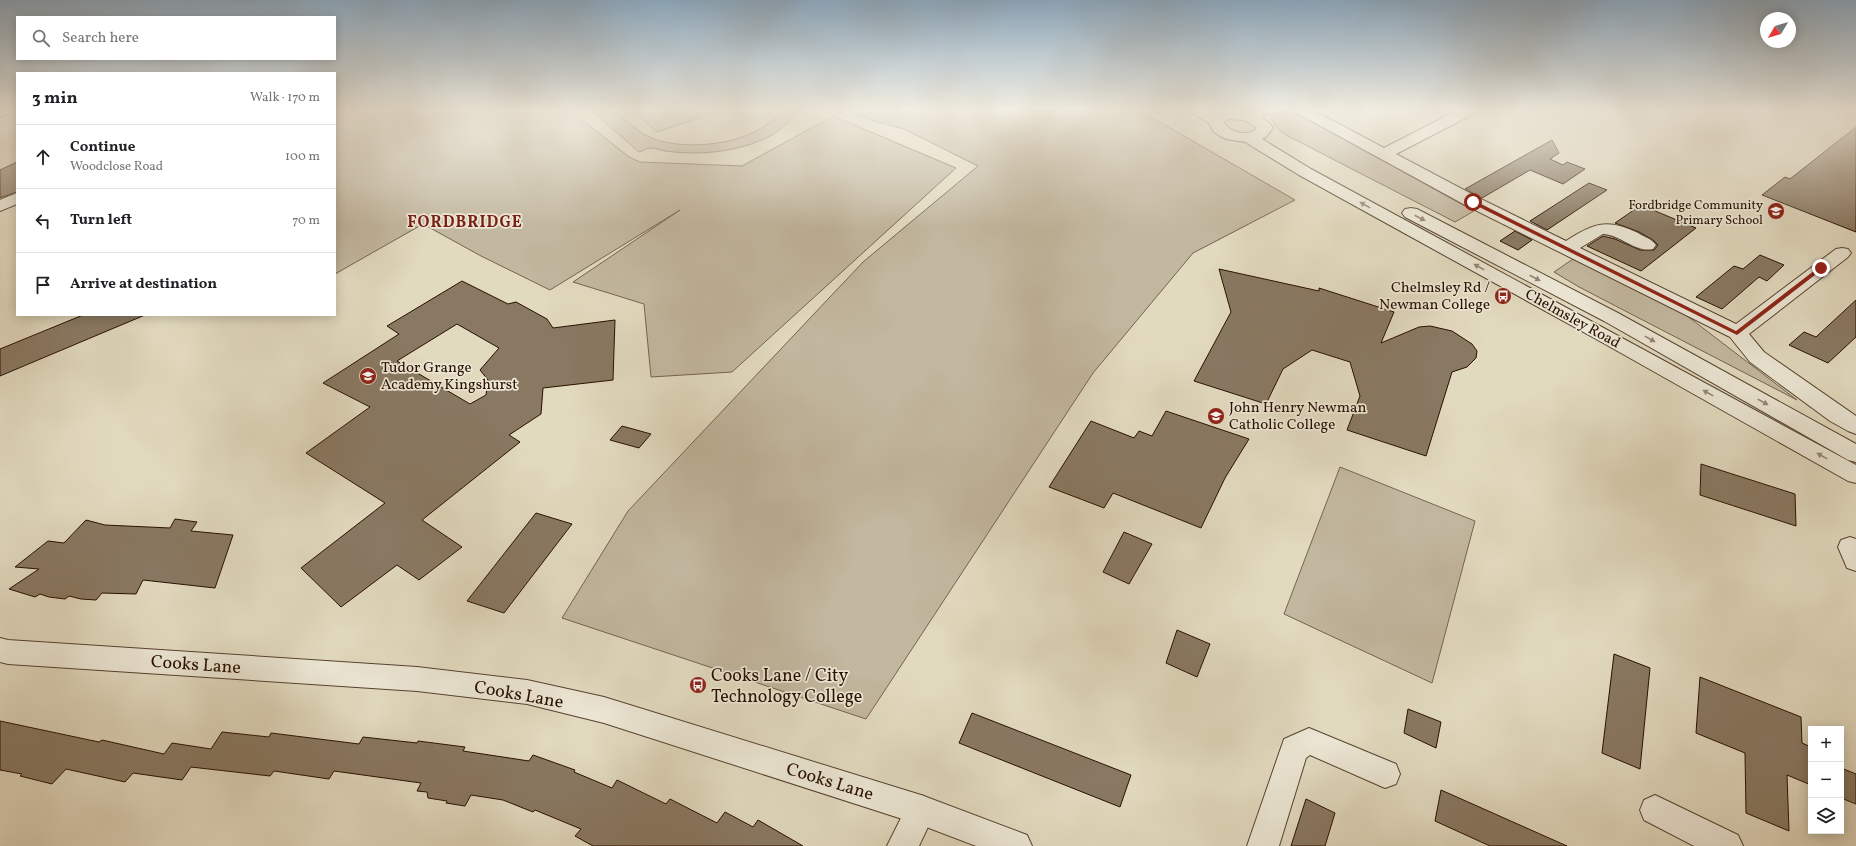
<!DOCTYPE html>
<html lang="en">
<head>
<meta charset="utf-8">
<style>
  :root { --surface:#fff; --page:#f2f2f2; --text:#202124; --muted:#757577; --line:#e0e0e0 }
  body { margin:0; font-family:Vollkorn,serif; background:var(--page); color:var(--text) }
  .controls { position:absolute; right:12px; bottom:12px; display:grid; overflow:hidden; border-radius:0px; box-shadow:0 2px 10px #0003 }
  .controls button { width:36px; height:36px; display:grid; place-items:center; padding:0; border:0; border-bottom:1px solid var(--line); background:var(--surface); color:var(--text); font:20px sans-serif }
  .compass { position:absolute; left:1760px; top:12px; width:36px; height:36px; border-radius:50%; background:var(--surface); box-shadow:0 2px 10px #0003; rotate:232deg }
  .stop { position:absolute; width:12px; height:12px; margin:-9px; border:3px solid #8f2418; border-radius:50%; background:#fff }
  .stop.end { background:#8f2418; border-color:#fff; box-shadow:0 1px 4px #0008 }
  .list { margin:0; padding:0; list-style:none }
  h2 { display:flex; justify-content:space-between; align-items:center; height:52px; margin:0; padding:0 16px; font-size:17px }
  h2 small { font-size:13px; font-weight:400; color:var(--muted) }
  .list li { display:grid; grid-template-columns:26px 1fr auto; gap:12px; align-items:center; box-sizing:border-box; height:64px; padding:0 16px; border-top:1px solid var(--line) }
  .list b { display:block; font-size:15px; white-space:nowrap }
  .list p { margin:0; font-size:13px; white-space:nowrap; color:var(--muted) }
  .list em { font-size:13px; font-style:normal; color:var(--muted) }
  .icon { flex:none; width:22px; height:22px; fill:none; stroke:currentColor; stroke-width:2; stroke-linecap:round; stroke-linejoin:round }
  .map { position:relative; flex:none; width:1856px; height:846px; overflow:hidden }
  .search { position:absolute; background:var(--surface); box-shadow:0 2px 10px #0003; left:16px; top:16px; width:320px; height:44px; display:flex; align-items:center; gap:10px; box-sizing:border-box; padding:0 14px; border-radius:0px; color:var(--muted); font-size:15px }
  .panel { position:absolute; background:var(--surface); box-shadow:0 2px 10px #0003; left:16px; top:72px; width:320px; height:244px; border-radius:0px }
  .map>svg:first-child { display:block }
  .green { fill:#c2b79f; stroke:#756350 }
  .building { fill:#897963; stroke:#280f00; fill-rule:evenodd }
  .lines { fill:none; stroke-linecap:round; stroke-linejoin:round }
  .minor-casing { stroke:#564230; stroke-width:2 }
  .tertiary-casing { stroke:#564230; stroke-width:2 }
  .minor { fill:#ece7d5; fill-rule:evenodd }
  .tertiary { fill:#ece7d5; fill-rule:evenodd }
  .oneway { fill:#948675 }
  .route { fill:#8f2418 }
  .labels { text-anchor:middle; stroke-width:3.5; stroke-linejoin:round; paint-order:stroke }
  .far-poi-label { font-size:13px; fill:#280f00; stroke:#ece7d5; text-anchor:end }
  .poi-label { font-size:15px; fill:#280f00; stroke:#ece7d5; text-anchor:start }
  .street-label { font-size:15px; fill:#280f00; stroke:#ece7d5 }
  .far-district-label { font-size:16px; font-weight:bold; letter-spacing:1px; fill:#7a1f14; stroke:#ece7d5 }
  .near-street-label { font-size:18px; fill:#280f00; stroke:#ece7d5 }
  .near-poi-label { font-size:18px; fill:#280f00; stroke:#ece7d5; text-anchor:start }
</style>
</head>
<body>
<div class="map">
<svg width="1856" height="846" viewBox="0 0 1856 846">
  <rect width="100%" height="100%" fill="#e2dabf"/>
  <filter id="stains"><feTurbulence type="fractalNoise" baseFrequency=".005" numOctaves="4"/><feColorMatrix values="0 0 0 0 .2 0 0 0 0 .09 0 0 0 0 .02 0 0 0 .5 -.17"/></filter>
  <radialGradient id="worn" r=".72"><stop offset=".6" stop-color="#630" stop-opacity="0"/><stop offset="1" stop-color="#630" stop-opacity=".3"/></radialGradient>
  <g class="green">
    <path d="M335 110H570L629 157 640 162 742 166 833 116 956 168 732 372 651 377 644 304 573 282 680 210 550 290 481 256 423 224 335 274Z"/>
    <path d="M591 110H614C626 120 638 133 654 139 691 152 758 144 782 110H799C778 143 729 153 693 153 684 153 674 152 665 151 660 150 655 148 650 148 647 148 642 151 639 152Z"/>
    <path d="M631 110H723L657 132Z"/>
    <path d="M847 110H1139L1295 200 1193 253 1093 373 866 719 562 618 628 511 863 262 978 166 904 129 874 121Z"/>
    <path d="M1278 111 1291 112 1323 127 1474 211 1455 222 1284 134 1277 128 1269 115Z"/>
    <path d="M1573 259 1638 289 1682 312 1797 400 1579 287 1554 272Z"/>
    <path d="M1340 467 1475 521 1432 683 1284 614Z"/>
  </g>
  <g class="building">
    <path d="M1856 127V232L1762 195 1785 177 1790 179Z"/>
    <path d="M1552 140 1559 153 1550 159 1563 165 1567 162 1585 169 1563 184 1530 170 1482 198 1465 189Z"/>
    <path d="M17 162V192L0 198V170Z"/>
    <path d="M1589 183 1607 190 1547 230 1530 221Z"/>
    <path d="M1641 205 1696 228 1641 271 1587 246 1603 236 1615 239 1640 250H1654L1658 245 1653 240 1639 232 1615 223Z"/>
    <path d="M1515 231 1532 240 1518 250 1500 241Z"/>
    <path d="M1760 255 1784 265 1767 281 1759 277 1722 309 1696 297 1734 266 1743 269Z"/>
    <path d="M1219 269 1319 291V288L1394 312 1381 343 1419 327 1430 326 1452 331 1472 344 1477 351 1476 358 1467 367 1452 372 1426 456 1347 430 1360 396 1350 362 1312 350 1283 369 1266 404 1194 381 1231 312Z"/>
    <path d="M462 281 508 304 516 302 547 319 553 328 615 320 613 380 543 388 541 414 509 435 520 442 422 520 462 547 419 580 397 565 341 607 301 568 385 503 306 453 370 407 323 383 399 334 387 326ZM457 324 499 348 480 370 488 380 486 395 470 404 397 361Z"/>
    <path d="M1856 300V337L1828 363 1789 345 1804 332 1816 337Z"/>
    <path d="M83 315H145L0 376V349Z"/>
    <path d="M1166 411 1249 439 1225 478 1201 528 1113 493 1104 508 1049 487 1091 421 1134 438 1139 431 1152 436Z"/>
    <path d="M622 426 651 434 639 448 610 440Z"/>
    <path d="M1701 464 1795 494 1796 526 1700 495Z"/>
    <path d="M536 513 572 524 504 613 467 601Z"/>
    <path d="M175 519 197 522 191 531 233 535 215 588 143 580 136 594 102 593 96 600 81 599 69 596 65 599 49 597 40 594 35 597 9 589 39 569 15 567 48 541 64 543 86 520 105 525 170 528Z"/>
    <path d="M1124 532 1152 544 1129 584 1103 572Z"/>
    <path d="M1177 630 1210 644 1197 677 1166 663Z"/>
    <path d="M1614 654 1650 668 1640 769 1602 753Z"/>
    <path d="M1700 677 1801 717 1802 743 1811 747V785L1787 775 1789 831 1746 813 1745 753 1696 733Z"/>
    <path d="M1408 709 1441 722 1436 748 1404 733Z"/>
    <path d="M972 713 1131 775 1120 807 959 743Z"/>
    <path d="M0 721 99 742 102 740 164 754 172 743 211 749 222 732 269 737 271 733 359 744 363 737 417 743 418 741 465 747 463 751 529 761 533 755 575 770 574 772 612 788 617 780 666 804 670 799 717 823 725 812 753 827 758 820 803 846H593L575 836 581 829 535 810 533 812 503 800 471 795 465 806 446 803 447 801 428 798 427 792 417 791 421 783 334 771 329 779 274 771 270 776 191 767 182 780 133 773 125 782 66 769 52 784 20 776 22 774 0 770Z"/>
    <path d="M1841 768 1856 774V804L1841 798Z"/>
    <path d="M1441 790 1567 846H1490L1435 821Z"/>
    <path d="M1306 799 1335 813 1325 846H1291Z"/>
  </g>
  <g class="lines">
    <g class="minor-casing">
      <g id="minor">
        <path d="M0 110H11L5 115 0 117Z"/>
        <path d="M1251 110H1271C1266 117 1254 121 1246 119L1243 116Z"/>
        <path d="M1294 110H1313L1384 148 1458 110H1478L1475 113 1396 154 1479 198 1566 241C1593 223 1608 218 1638 233 1644 237 1652 239 1656 245L1653 249C1636 253 1621 235 1603 234L1580 248 1736 324 1836 249 1842 248 1848 249 1851 253 1848 257 1749 334 1764 352 1856 416V434L1848 431 1830 421 1750 362 1730 337 1467 206 1297 113Z"/>
        <path d="M17 193V204L0 211V200Z"/>
        <path d="M1850 537 1856 539V571L1847 568 1838 547 1841 540Z"/>
        <path d="M1309 728 1396 764 1400 774 1396 784 1385 788 1310 755 1306 758 1279 846H1247L1284 739Z"/>
        <path d="M921 795 932 800 936 810 919 846H887L910 800Z"/>
        <path d="M1655 795 1738 835 1743 846H1694L1644 820 1640 810 1644 800Z"/>
      </g>
    </g>
    <g class="tertiary-casing">
      <g id="tertiary">
        <path d="M1189 110H1208L1216 114C1235 105 1261 110 1273 128L1266 137 1262 139 1311 169 1856 465V483L1848 481 1605 344 1299 175 1245 142 1226 139 1220 136 1214 132 1209 123 1192 113ZM1228 119 1244 120 1257 128C1249 137 1229 133 1224 122Z"/>
        <path d="M1411 208 1417 209 1618 313 1856 444V462L1848 460 1604 321 1405 217 1402 213 1405 209Z"/>
        <path d="M0 638 8 640 417 667 527 680 604 697 921 795 1027 835 1032 846H976L921 825 604 723 527 704 417 691 8 664 0 662Z"/>
      </g>
    </g>
    <use href="#minor" class="minor"/>
    <use href="#tertiary" class="tertiary"/>
  </g>
  <defs><path id="oneway-solid" d="M-6-.8H1V-3.2L6.5 0L1 3.2V.8H-6Z"/></defs>
  <g class="oneway">
    <use href="#oneway-solid" transform="translate(1365 205) rotate(-151)"/>
    <use href="#oneway-solid" transform="translate(1420 218) rotate(27)"/>
    <use href="#oneway-solid" transform="translate(1479 267) rotate(-151)"/>
    <use href="#oneway-solid" transform="translate(1535 278) rotate(27)"/>
    <use href="#oneway-solid" transform="translate(1650 339) rotate(29)"/>
    <use href="#oneway-solid" transform="translate(1708 393) rotate(-151)"/>
    <use href="#oneway-solid" transform="translate(1763 402) rotate(29)"/>
    <use href="#oneway-solid" transform="translate(1822 456) rotate(-151)"/>
  </g>
  <linearGradient id="sky" x2="0" y2="1"><stop stop-color="#8ca8be"/><stop offset="0.48" stop-color="#f2eee2"/><stop offset="1" stop-color="#f2eee2" stop-opacity="0"/></linearGradient>
  <rect width="1856" height="228" fill="url(#sky)"/>
  <path class="route" d="M1471 201H1475L1736 331 1819 267 1824 268 1737 335 1471 203Z"/>
  <defs>
    <g id="school-disc" transform="scale(0.9)"><circle r="9.5" fill="#8f2418" stroke="#ece7d5"/><path d="M0-5L7-2L0 1L-7-2ZM-4 1L0 2.5L4 1V4Q0 6-4 4Z" fill="#fff"/></g>
    <g id="bus-disc" transform="scale(0.9)"><circle r="9.5" fill="#8f2418" stroke="#ece7d5"/><path d="M-5-6H5V4H4V6H2V4H-2V6H-4V4H-5ZM-3.5-4V0h7V-4ZM-3.5 1.2v1.5H-2V1.2ZM2 1.2v1.5H3.5V1.2Z" fill="#fff"/></g>
  </defs>
  <g fill-rule="evenodd">
    <use href="#school-disc" x="1776" y="211"/>
    <use href="#bus-disc" x="1503" y="296"/>
    <use href="#school-disc" x="368" y="376"/>
    <use href="#school-disc" x="1216" y="416"/>
    <use href="#bus-disc" x="698" y="685"/>
  </g>
  <g class="labels">
    <g class="far-poi-label">
      <text x="1763" y="209">Fordbridge Community<tspan x="1763" dy="15">Primary School</tspan></text>
    </g>
    <g class="poi-label">
      <text x="1490" y="292" text-anchor="end">Chelmsley Rd /<tspan x="1490" dy="17">Newman College</tspan></text>
      <text x="381" y="372">Tudor Grange<tspan x="381" dy="17">Academy Kingshurst</tspan></text>
      <text x="1229" y="412">John Henry Newman<tspan x="1229" dy="17">Catholic College</tspan></text>
    </g>
    <g class="street-label">
      <text transform="translate(1573 318) rotate(29)" y="5">Chelmsley Road</text>
    </g>
    <g class="far-district-label">
      <text x="465" y="227">FORDBRIDGE</text>
    </g>
    <g class="near-street-label">
      <text transform="translate(196 664) rotate(4)" y="6">Cooks Lane</text>
      <text transform="translate(519 694) rotate(10)" y="6">Cooks Lane</text>
      <text transform="translate(830 781) rotate(17)" y="6">Cooks Lane</text>
    </g>
    <g class="near-poi-label">
      <text x="711" y="681">Cooks Lane / City<tspan x="711" dy="21">Technology College</tspan></text>
    </g>
  </g>
  <rect width="100%" height="100%" filter="url(#stains)"/>
  <rect width="100%" height="100%" fill="url(#worn)"/>
</svg>
<div class="controls">
<button>+</button>
<button>−</button>
<button><svg class="icon" aria-label="layers" viewBox="0 0 24 24"><path d="M12 4l9 5-9 5-9-5zM3 14l9 5 9-5"/></svg></button>
</div>
<svg class="compass" viewBox="-18 -18 36 36"><path d="M0-13l5 13h-10z" fill="#e53935"/><path d="M0 13l5-13h-10z" fill="#757577"/></svg>
<div class="stop" style="left:1473px;top:202px"></div>
<div class="stop end" style="left:1821px;top:268px"></div>
<div class="search"><svg class="icon" aria-label="search" viewBox="0 0 24 24"><circle cx="10" cy="10" r="6"/><path d="M15 15l6 6"/></svg>Search here</div>
<section class="panel">
<h2>3 min<small>Walk · 170 m</small></h2>
<ul class="list">
<li><svg class="icon" aria-label="ahead" viewBox="0 0 24 24"><path d="M12 20V5M6 11l6-6 6 6"/></svg><div><b>Continue</b><p>Woodclose Road</p></div><em>100 m</em></li>
<li><svg class="icon" aria-label="left" viewBox="0 0 24 24"><path d="M17 20v-9H6M10 6l-5 5 5 5"/></svg><div><b>Turn left</b></div><em>70 m</em></li>
<li><svg class="icon" aria-label="arrive" viewBox="0 0 24 24"><path d="M6 21V4h12l-3 4 3 4H6"/></svg><div><b>Arrive at destination</b></div></li>
</ul>
</section>
</div>
</body>
</html>
